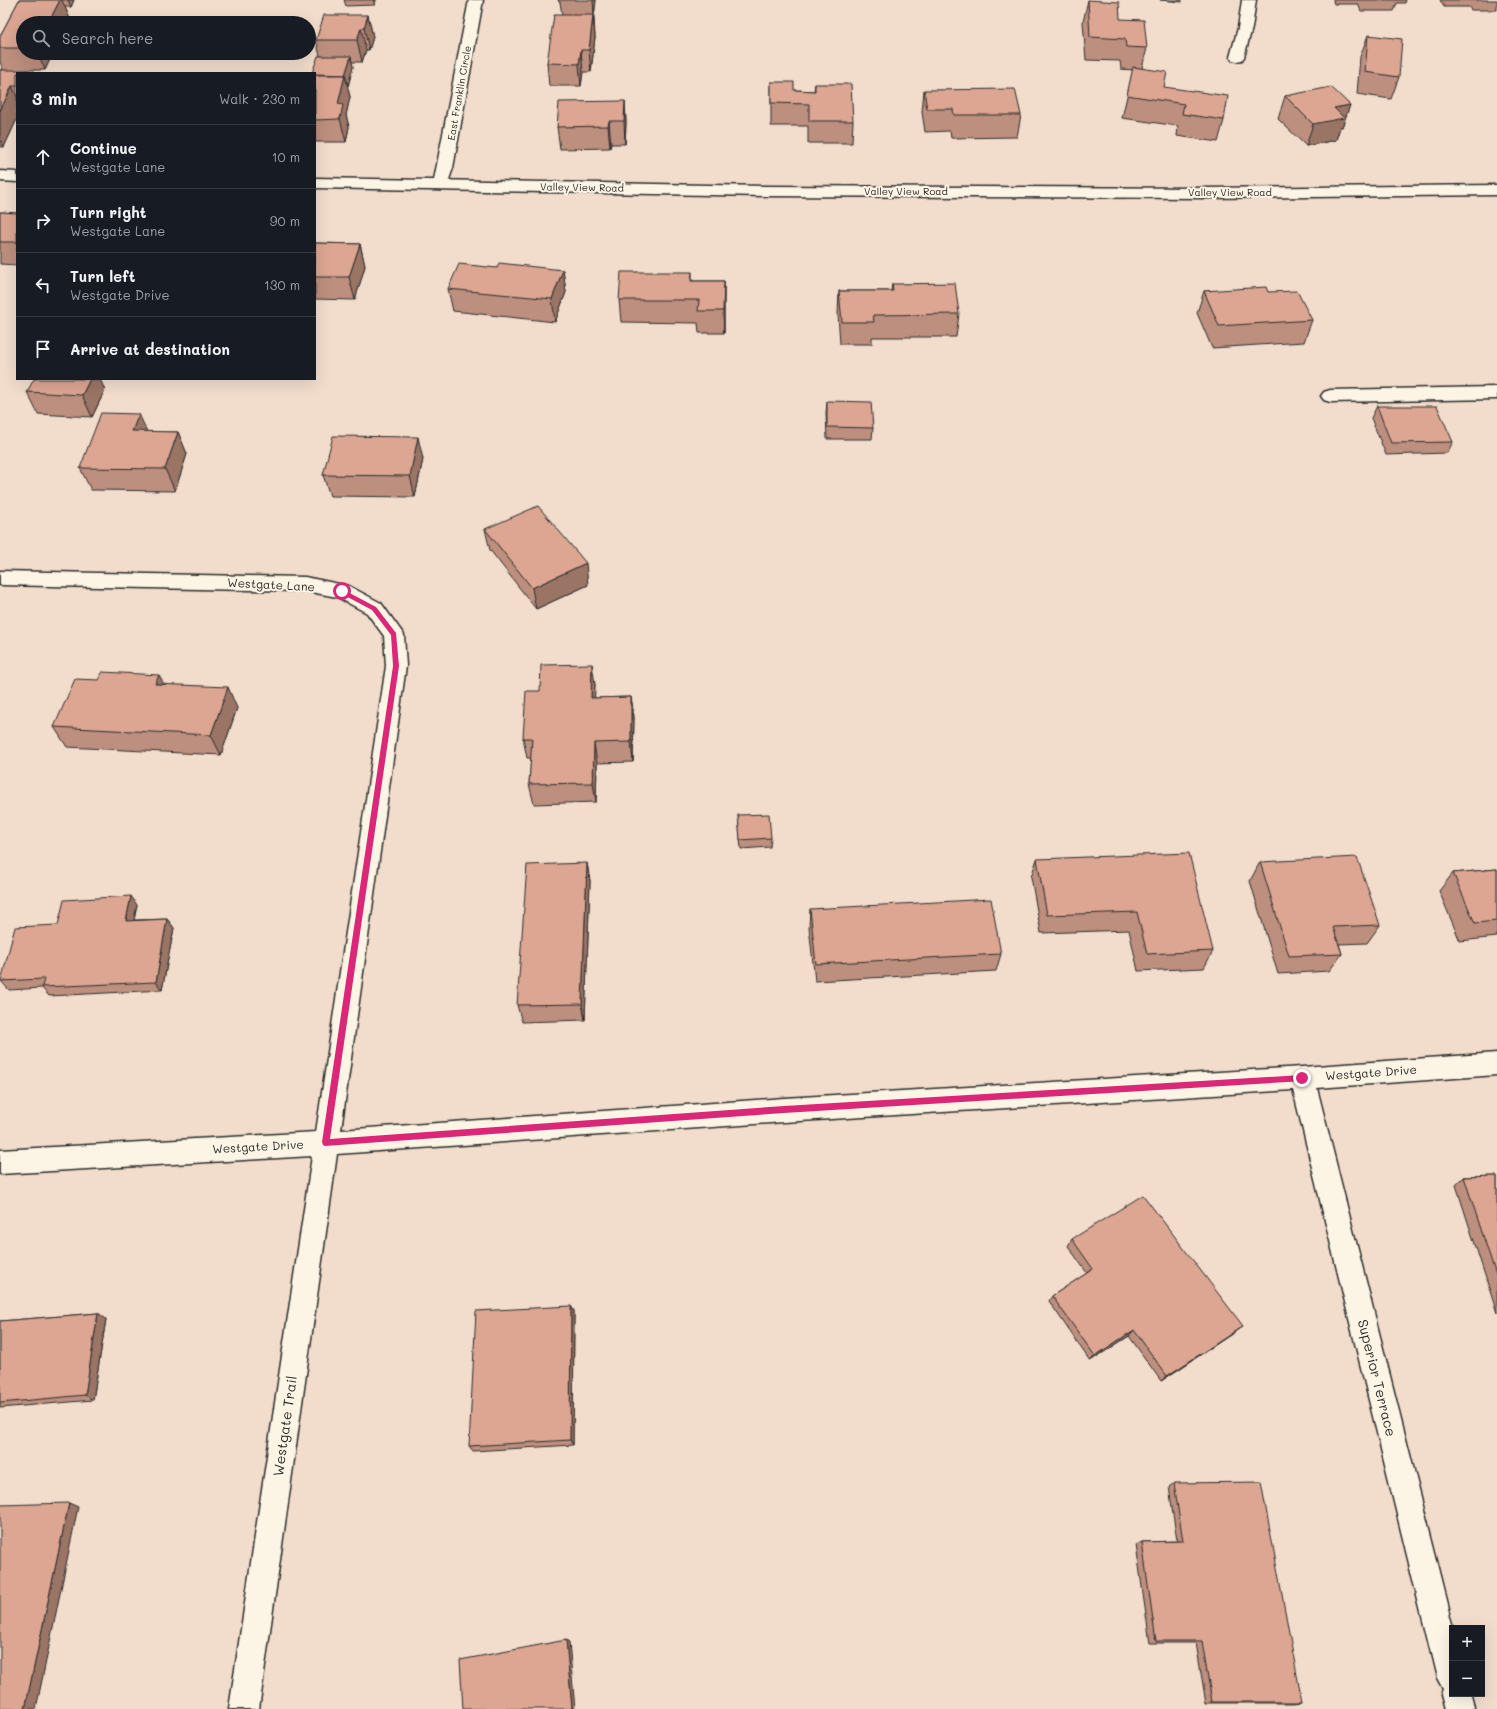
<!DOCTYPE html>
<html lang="en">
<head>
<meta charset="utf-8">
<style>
  :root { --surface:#171b24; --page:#242831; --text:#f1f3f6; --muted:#9ea1a6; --line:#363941 }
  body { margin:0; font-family:Mali,sans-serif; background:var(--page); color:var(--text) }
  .controls { position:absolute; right:12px; bottom:12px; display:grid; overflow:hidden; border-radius:0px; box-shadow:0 4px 16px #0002 }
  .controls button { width:36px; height:36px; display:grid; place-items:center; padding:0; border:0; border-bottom:1px solid var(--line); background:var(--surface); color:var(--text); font:20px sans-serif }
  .stop { position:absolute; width:12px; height:12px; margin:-9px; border:3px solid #db2777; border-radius:50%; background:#fff }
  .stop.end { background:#db2777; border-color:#fff; box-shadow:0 1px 4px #0008 }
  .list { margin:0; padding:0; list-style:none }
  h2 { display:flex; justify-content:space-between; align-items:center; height:52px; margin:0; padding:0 16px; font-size:17px }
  h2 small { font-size:13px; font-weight:400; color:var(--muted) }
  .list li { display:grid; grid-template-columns:26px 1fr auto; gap:12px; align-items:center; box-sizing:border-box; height:64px; padding:0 16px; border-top:1px solid var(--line) }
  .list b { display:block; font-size:15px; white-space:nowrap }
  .list p { margin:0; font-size:13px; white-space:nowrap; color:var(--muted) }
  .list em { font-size:13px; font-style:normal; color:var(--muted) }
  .icon { flex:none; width:22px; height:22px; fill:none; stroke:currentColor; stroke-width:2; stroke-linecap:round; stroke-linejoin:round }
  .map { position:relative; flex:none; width:1497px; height:1709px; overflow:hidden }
  .search { position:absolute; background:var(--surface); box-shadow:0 4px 16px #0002; left:16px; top:16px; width:300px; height:44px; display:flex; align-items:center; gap:10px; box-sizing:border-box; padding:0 14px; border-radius:22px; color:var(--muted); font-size:15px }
  .panel { position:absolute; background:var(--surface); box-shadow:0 4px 16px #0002; left:16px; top:72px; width:300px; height:308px; border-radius:0px }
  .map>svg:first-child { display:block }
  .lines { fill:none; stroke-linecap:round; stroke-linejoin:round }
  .minor-casing { stroke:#2b2b2b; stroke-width:3 }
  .secondary-casing { stroke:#2b2b2b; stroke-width:3 }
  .minor { fill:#fcf5e5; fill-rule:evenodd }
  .secondary { fill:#fcf5e5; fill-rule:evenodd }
  .wall { fill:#bd8f7e; stroke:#2b2b2b }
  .shaded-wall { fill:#9a7466; stroke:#2b2b2b }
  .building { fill:#dca692; stroke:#2b2b2b }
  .route { fill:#db2777 }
  .labels { text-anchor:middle; stroke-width:4; stroke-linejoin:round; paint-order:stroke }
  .far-street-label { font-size:10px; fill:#2b2b2b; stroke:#fcf5e5 }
  .street-label { font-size:12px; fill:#2b2b2b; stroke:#fcf5e5 }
  .near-street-label { font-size:14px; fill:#2b2b2b; stroke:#fcf5e5 }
</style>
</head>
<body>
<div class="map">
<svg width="1497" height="1709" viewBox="0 0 1497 1709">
  <rect width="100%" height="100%" fill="#f2ddcc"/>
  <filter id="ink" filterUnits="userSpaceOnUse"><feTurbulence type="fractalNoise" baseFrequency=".025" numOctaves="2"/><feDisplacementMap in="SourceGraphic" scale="8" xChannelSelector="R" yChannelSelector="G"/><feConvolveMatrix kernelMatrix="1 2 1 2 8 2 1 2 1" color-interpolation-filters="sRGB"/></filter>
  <g filter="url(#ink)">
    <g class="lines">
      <g class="minor-casing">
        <g id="minor">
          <path d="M469 0H483L453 168 446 188 441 190 436 188 433 185Z"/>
          <path d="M1242 0H1256L1252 28 1244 57 1242 60 1237 61 1232 60 1230 57 1238 28Z"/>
          <path d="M1497 387V399L1330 402 1324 400 1321 396 1324 392 1330 390Z"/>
          <path d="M0 571 305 577 349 586 381 603 404 635 406 666 341 1130 784 1098 1302 1067 1497 1053V1075L1317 1088 1454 1628H1452V1694H1471L1475 1709H1445L1441 1694 1443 1689 1437 1678 1293 1090 784 1122 337 1154 259 1709H229L312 1156 0 1174V1150L316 1132 386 666 384 636 367 613 337 597 305 591 0 585Z"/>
        </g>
      </g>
      <g class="secondary-casing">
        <g id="secondary">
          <path d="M0 171 17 172V182L0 181Z"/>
          <path d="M315 178 765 186 1204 188 1497 185V195L1204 198 765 196 315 188Z"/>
        </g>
      </g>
      <use href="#minor" class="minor"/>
      <use href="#secondary" class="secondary"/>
    </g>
    <g class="wall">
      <path d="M19 0H74L71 7H65L70 19 23 23V53H53L45 70H27L28 73H17V119L4 147H0V70H3L0 62V36Z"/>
      <path d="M344 0H376L375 5 346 6Z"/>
      <path d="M558 0H596L594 16 595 37 591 72H583L581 86H549L547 63 562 15 560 2H559Z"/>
      <path d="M1088 0 1120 19 1147 48 1142 68 1164 87 1224 120 1218 142 1177 136 1178 126 1122 118 1133 70 1121 69 1120 61 1086 60 1083 22Z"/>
      <path d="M1160 0H1182V2Z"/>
      <path d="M1333 0H1406L1405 3H1397L1394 11H1361L1358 4H1334Z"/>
      <path d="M1440 0H1497V10H1471L1469 7H1444Z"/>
      <path d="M368 15 373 37 369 50H366L362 62H352L353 67 348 86H347L350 97 346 115 349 127 346 142H315V73L320 56 316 40Z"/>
      <path d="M1368 35 1399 77 1391 99 1357 94 1360 57Z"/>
      <path d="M771 82 794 90 814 91 815 84 853 121 852 143H808V126H771Z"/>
      <path d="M924 90 1021 115 1017 137 951 138 950 131 925 132 922 112Z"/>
      <path d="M1285 96 1350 105 1342 127H1340L1336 140 1306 146 1278 119Z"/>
      <path d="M625 101 626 123 625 144H611L610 148 560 149 557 127Z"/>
      <path d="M0 212 17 213V265L0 264Z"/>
      <path d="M315 243 360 244 365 266 355 300 315 299Z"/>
      <path d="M497 268 563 270 566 292 555 322 453 311 448 289Z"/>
      <path d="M692 272V281H724V333H699L698 323 621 322 619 300Z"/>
      <path d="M892 284 959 314 956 337H872V344H840L838 314 839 291H891Z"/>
      <path d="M1204 291 1268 292 1312 320 1304 342 1212 348 1197 313Z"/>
      <path d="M105 390 92 417 38 414 27 392Z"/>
      <path d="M827 401 873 428 872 439H827L826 413Z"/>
      <path d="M1377 406 1453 442 1447 453 1386 455 1371 418Z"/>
      <path d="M147 432H178L187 454 175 491 91 490 80 468Z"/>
      <path d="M423 459 415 497 330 496 323 475Z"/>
      <path d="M485 529 588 585 536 609 490 550Z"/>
      <path d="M164 684 237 708 221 755 67 747 54 727Z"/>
      <path d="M595 684 594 698 631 697 634 717 633 762 597 763 596 802 534 804 529 784 531 758H527L523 738 540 691Z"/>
      <path d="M738 815 771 838 770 847 741 849Z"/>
      <path d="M1037 859 1213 951 1204 968 1138 971 1129 930 1041 933 1031 877Z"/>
      <path d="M1260 862 1380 925 1367 943 1339 944 1342 954 1329 971 1278 974 1250 881Z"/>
      <path d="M587 863 590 881 585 1020 522 1022 517 1005Z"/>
      <path d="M1497 869V937L1460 941 1439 891 1453 873Z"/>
      <path d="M137 905 134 920 167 919 174 928 162 990 49 996 42 988 9 990 1 981 58 925Z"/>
      <path d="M810 909 1001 954 996 971 815 981 809 927Z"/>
      <path d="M1497 1176V1313L1456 1185 1464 1177Z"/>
      <path d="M1072 1239 1236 1331 1161 1381 1129 1336 1090 1361 1049 1301 1052 1296 1087 1273 1068 1246Z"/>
      <path d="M571 1306 574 1311 573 1445 473 1451 469 1446Z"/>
      <path d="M98 1313 106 1319 93 1400 0 1408V1321Z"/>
      <path d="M1174 1483 1302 1702 1294 1703H1206L1196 1643H1150L1136 1545 1142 1542 1177 1541 1169 1487Z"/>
    </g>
    <g class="shaded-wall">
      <path d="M60 0H62L70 19 68 23H48Z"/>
      <path d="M68 0H74L71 7Z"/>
      <path d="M373 0H376L375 5Z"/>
      <path d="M593 0H596L594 16Z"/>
      <path d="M368 15 373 37 369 50 364 28Z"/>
      <path d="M593 15 595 37 591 72 589 50Z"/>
      <path d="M361 28 366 50 362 62 357 40Z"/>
      <path d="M581 50 583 72 581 86 579 64Z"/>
      <path d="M38 53H53L45 70Z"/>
      <path d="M351 56 353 67 348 86 345 75Z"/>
      <path d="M345 75 350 97 346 115 349 127 346 142 340 119 338 104Z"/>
      <path d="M12 86 17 97V119L4 147 0 139V111Z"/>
      <path d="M625 101 626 123 625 144 624 121Z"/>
      <path d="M1350 105 1342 127H1340L1336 140 1306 146 1313 124 1334 108Z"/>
      <path d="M609 121 611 144 610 148 608 126Z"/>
      <path d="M360 244 365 266 355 300 349 277Z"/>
      <path d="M563 270 566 292 555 322 552 299Z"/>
      <path d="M724 281V333L723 311Z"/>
      <path d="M90 379H100L105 390 92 417 82 395Z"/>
      <path d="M139 414 149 436 132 431Z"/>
      <path d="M178 432 187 454 175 491 165 469Z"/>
      <path d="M418 437 423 459 415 497 410 476Z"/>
      <path d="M586 563 588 585 536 609 532 588Z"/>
      <path d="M592 664 595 684 594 718 591 698Z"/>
      <path d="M159 675 170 696 155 684Z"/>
      <path d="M228 687 237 708 221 755 211 735Z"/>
      <path d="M631 697 634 717 633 762 631 742Z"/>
      <path d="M594 743 597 763 596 802 593 783Z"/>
      <path d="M587 863 590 881 585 1020 582 1004Z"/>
      <path d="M131 896 137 905 132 930 126 921Z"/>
      <path d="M167 919 174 928 162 990 156 982Z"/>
      <path d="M571 1306 574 1311 573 1445 570 1440Z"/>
      <path d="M98 1313 106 1319 93 1400 85 1395Z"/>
      <path d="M1243 1326 1236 1331 1161 1381 1167 1376Z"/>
      <path d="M1134 1330 1129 1336 1090 1361 1095 1356Z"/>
      <path d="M69 1503 78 1507 36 1709H25Z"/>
      <path d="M566 1640 569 1642 575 1709H572Z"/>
    </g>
    <g class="building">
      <path d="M19 0H60L48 23H23V48H0V36Z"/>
      <path d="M1088 0 1119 2 1120 19 1144 20 1147 48 1126 47 1125 39 1090 37Z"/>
      <path d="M324 15H368L364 28H361L357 40H316Z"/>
      <path d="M554 15H593L589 50H581L579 64 547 63Z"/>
      <path d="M1368 35 1402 39 1399 77 1365 72Z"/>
      <path d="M318 56H351L345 75 315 74V73H312Z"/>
      <path d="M1133 67 1167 72 1164 87 1228 96 1224 120 1182 114 1184 104 1127 95Z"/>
      <path d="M0 70H27L26 73H17V86H12L0 111Z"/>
      <path d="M315 75H345L338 104 343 105 340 119 315 120Z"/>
      <path d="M771 82H794V90L815 91V84H851L853 121H809V104L771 103Z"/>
      <path d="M1331 87 1350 105 1334 108 1344 118 1313 124 1285 96Z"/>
      <path d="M1015 89 1021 115H954L953 109H927L924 90Z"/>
      <path d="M625 101 624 121H609L608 126 557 127 559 102Z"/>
      <path d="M0 212 17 213V242H0Z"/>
      <path d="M315 243 360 244 349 277H315Z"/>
      <path d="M499 263 563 270 552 299 448 289 459 264 497 268Z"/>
      <path d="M621 272H692L691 281H724L723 311H698L699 300H619Z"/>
      <path d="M955 283 959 314 873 315 874 322H842L839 291H893L892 284Z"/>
      <path d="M1266 287 1268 292 1297 291 1312 320 1219 326 1204 291Z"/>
      <path d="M34 379H90L82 395 27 392Z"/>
      <path d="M827 401 871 402 873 428 827 427Z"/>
      <path d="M1377 406H1437L1453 442 1391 443Z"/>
      <path d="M101 413 139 414 132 431 178 432 165 469 80 468Z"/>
      <path d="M333 436 418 437 410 476 323 475Z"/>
      <path d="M538 506 586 563 532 588 485 529Z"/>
      <path d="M592 664 591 698 631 697V742L594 743 593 783 529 784 532 738H523L526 691H540L541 665Z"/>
      <path d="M102 672 159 675 155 684 228 687 211 735 54 727 75 679 99 680Z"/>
      <path d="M769 814 771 838 740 840 738 815Z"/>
      <path d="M1189 853 1213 951 1147 954 1137 912 1047 915 1037 859Z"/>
      <path d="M1357 857 1380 925 1333 927 1342 954 1289 956 1260 862Z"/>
      <path d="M587 863 582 1004 517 1005 527 865Z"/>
      <path d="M1497 869V921L1475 923 1453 873Z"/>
      <path d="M131 896 126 921 167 919 156 982 42 987 44 979 1 981 15 927 58 925 64 900Z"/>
      <path d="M991 899 1001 954 816 964 810 909Z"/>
      <path d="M1497 1176V1278L1464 1177Z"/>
      <path d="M1143 1195 1243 1326 1167 1376 1134 1330 1095 1356 1052 1296 1093 1269 1072 1239Z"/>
      <path d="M571 1306 570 1440 469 1446 476 1311Z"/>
      <path d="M98 1313 85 1395 0 1403V1321Z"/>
      <path d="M1261 1482 1302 1702H1212L1202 1641H1156L1142 1542 1183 1541 1174 1483Z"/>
      <path d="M69 1503 25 1709H0V1505Z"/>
      <path d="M566 1640 572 1709H463L460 1660Z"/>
    </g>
  </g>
  <path class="route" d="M342 589 376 607 396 633 399 666 330 1139 784 1106 1302 1075 1304 1076V1081L784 1113 325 1146 323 1145 322 1142 393 666 391 635 372 610 340 593V590Z"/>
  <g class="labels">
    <g class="far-street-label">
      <text transform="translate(459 93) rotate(-80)" y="4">East Franklin Circle</text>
      <text transform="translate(582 187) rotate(1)" y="4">Valley View Road</text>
      <text x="906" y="195">Valley View Road</text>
      <text x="1230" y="196">Valley View Road</text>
    </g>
    <g class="street-label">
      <text transform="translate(271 585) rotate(3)" y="4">Westgate Lane</text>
      <text transform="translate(1371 1073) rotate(-4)" y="4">Westgate Drive</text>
      <text transform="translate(258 1147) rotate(-3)" y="4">Westgate Drive</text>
    </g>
    <g class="near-street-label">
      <text transform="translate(1377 1378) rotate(76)" y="5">Superior Terrace</text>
      <text transform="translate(285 1426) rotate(-82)" y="5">Westgate Trail</text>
    </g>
  </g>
</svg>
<div class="controls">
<button>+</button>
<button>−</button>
</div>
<div class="stop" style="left:342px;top:591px"></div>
<div class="stop end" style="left:1302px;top:1078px"></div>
<div class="search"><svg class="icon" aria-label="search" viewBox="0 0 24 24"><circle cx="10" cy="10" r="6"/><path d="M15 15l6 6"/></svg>Search here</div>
<section class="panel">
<h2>3 min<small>Walk · 230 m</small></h2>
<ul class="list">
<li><svg class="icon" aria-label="ahead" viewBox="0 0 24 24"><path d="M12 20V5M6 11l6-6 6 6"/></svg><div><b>Continue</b><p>Westgate Lane</p></div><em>10 m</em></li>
<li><svg class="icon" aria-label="right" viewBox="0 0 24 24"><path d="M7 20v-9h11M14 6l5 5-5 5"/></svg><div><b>Turn right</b><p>Westgate Lane</p></div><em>90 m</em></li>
<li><svg class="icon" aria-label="left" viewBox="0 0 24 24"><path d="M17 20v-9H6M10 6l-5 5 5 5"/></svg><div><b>Turn left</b><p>Westgate Drive</p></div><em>130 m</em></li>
<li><svg class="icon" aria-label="arrive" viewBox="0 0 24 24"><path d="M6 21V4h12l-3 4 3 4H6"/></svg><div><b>Arrive at destination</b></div></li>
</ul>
</section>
</div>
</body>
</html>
